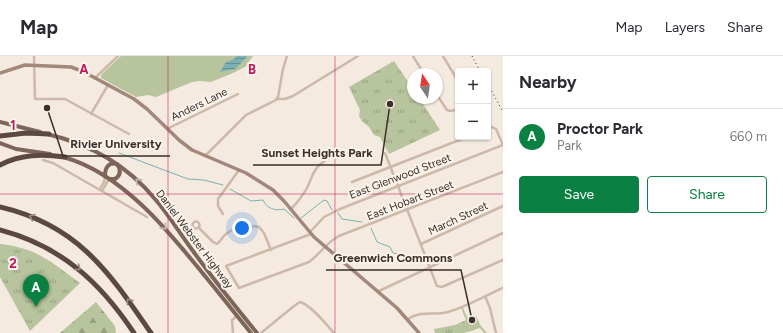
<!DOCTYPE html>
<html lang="en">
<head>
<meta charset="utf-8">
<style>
  :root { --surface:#fff; --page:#f7f7f7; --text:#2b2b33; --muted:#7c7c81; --line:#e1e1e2; --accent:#0b8043 }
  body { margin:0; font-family:Figtree,sans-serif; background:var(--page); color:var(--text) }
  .controls { position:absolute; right:12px; top:12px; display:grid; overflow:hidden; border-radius:4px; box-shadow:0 1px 3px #0004 }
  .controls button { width:36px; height:36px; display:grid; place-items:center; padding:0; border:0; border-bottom:1px solid var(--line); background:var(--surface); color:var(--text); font:20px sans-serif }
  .compass { position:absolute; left:407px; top:12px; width:36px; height:36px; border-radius:50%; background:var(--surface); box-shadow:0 1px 3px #0004; rotate:347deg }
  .you { position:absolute; left:242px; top:172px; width:14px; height:14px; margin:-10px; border:3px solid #fff; border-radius:50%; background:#1a73e8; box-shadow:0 0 0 6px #1a73e833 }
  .badge { display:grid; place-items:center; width:26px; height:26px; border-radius:50%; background:var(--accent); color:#fff; font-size:13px; font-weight:700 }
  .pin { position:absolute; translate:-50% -33px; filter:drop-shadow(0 1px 2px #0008) }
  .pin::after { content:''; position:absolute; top:21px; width:14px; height:12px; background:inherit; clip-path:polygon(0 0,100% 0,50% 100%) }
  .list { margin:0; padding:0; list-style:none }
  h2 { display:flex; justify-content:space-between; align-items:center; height:52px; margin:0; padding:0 16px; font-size:17px }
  h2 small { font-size:13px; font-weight:400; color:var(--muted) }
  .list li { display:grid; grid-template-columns:26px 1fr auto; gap:12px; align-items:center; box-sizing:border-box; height:56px; padding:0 16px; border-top:1px solid var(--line) }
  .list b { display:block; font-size:15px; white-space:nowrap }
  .list p { margin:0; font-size:13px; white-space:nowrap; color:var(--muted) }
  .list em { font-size:13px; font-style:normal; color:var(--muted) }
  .actions { display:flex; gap:8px; padding:12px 16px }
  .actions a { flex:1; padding:9px 0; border:1px solid var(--accent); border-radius:4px; text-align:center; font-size:14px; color:var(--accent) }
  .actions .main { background:var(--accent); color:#fff }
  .map { position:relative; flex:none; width:503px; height:277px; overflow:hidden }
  header { display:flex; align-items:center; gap:24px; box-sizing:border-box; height:56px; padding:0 20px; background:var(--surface); border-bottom:1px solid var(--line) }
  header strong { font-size:19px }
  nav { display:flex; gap:22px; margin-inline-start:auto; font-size:14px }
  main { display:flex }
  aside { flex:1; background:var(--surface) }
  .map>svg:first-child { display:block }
  .grass { fill:#b7c49d }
  .forest { fill:url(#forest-firs) }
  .park { fill:url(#park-tufts) }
  .water { fill:url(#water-rules) }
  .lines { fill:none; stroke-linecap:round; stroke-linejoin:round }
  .stream { stroke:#7cb1b3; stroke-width:1 }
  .street { stroke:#cdb9a9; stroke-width:2.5 }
  .secondary { stroke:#a1887a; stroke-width:3.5 }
  .primary { stroke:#7d655a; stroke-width:4 }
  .highway { stroke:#5b4840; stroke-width:5 }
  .rail { stroke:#3a2f29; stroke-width:1; stroke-dasharray:1 3; stroke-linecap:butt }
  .oneway { stroke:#c2b4aa }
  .oneway2 { stroke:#9b8d85 }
  .grid { fill:none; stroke:#c2185b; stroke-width:1; stroke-opacity:0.55 }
  .labels { text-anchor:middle; stroke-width:4; stroke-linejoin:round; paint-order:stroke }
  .street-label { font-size:11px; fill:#3a2f29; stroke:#fbf4ec }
  .grid-label { font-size:13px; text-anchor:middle; font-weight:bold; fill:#c2185b; stroke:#fbf4ec; stroke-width:4; stroke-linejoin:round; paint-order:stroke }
  .leader { fill:none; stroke:#3a2f29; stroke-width:1.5 }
  .callout-dot { fill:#3a2f29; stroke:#fbf4ec; stroke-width:1.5 }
  .callout-label { font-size:12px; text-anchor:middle; font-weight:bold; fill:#3a2f29; stroke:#fbf4ec; stroke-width:4; stroke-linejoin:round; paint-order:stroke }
</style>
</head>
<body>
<header>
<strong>Map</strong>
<nav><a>Map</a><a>Layers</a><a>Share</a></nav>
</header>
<main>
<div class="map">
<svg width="503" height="277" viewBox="0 0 503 277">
  <defs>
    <pattern id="forest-firs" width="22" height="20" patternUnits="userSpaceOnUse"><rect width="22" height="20" fill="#b7c49d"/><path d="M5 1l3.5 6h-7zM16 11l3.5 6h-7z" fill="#96a080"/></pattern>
    <pattern id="park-tufts" width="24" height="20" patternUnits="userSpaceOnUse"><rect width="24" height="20" fill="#b7c49d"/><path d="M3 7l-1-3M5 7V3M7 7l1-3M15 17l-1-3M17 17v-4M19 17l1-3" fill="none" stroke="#96a080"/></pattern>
    <pattern id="water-rules" width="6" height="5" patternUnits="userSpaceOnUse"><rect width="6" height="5" fill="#7cb1b3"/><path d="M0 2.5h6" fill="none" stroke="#679092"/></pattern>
  </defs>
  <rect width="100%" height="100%" fill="#f4eadf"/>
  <path class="grass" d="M121 0H253L245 11 233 17 211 26 200 25 192 26 156 41 148 39 136 41 101 22V20L102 18Z"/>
  <path class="forest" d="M96 246 115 270 116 277H60Z"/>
  <g class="park">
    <path d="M394 5 413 33V42H419L440 74 389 98 380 81 374 79 369 71 362 65 359 60 360 54 349 31Z"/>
    <path d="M0 188C37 192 51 206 80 227L30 275 0 221Z"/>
    <path d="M461 252H463L468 263 476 260 481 270 487 277H484L480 272 464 277H435L434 273 455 269 466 264Z"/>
  </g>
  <path class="water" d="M237 0H247V1L235 13 220 16 226 6 234 3Z"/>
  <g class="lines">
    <g class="stream">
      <path d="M119 97 188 123 204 124 223 129"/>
      <path d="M230 133 251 145 263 144C267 153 275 155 284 153L294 162"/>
      <path d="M338 157 342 163 362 166"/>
      <path d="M301 162 324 144 327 145 332 154"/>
      <path d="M371 172 377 186 390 191 393 197 399 198 412 206"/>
    </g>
    <g class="street">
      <path d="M34 0 35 43H65L129 78"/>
      <path d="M413 0 424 18"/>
      <path d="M443 0 458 25"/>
      <path d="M95 22 118 0"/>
      <path d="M437 39 447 54 451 55 458 53"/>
      <path d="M277 43H285L293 40 358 0"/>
      <path d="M91 58 108 29"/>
      <path d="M167 73 238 38"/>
      <path d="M488 73 492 71 496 73 503 89"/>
      <path d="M385 97 437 230 442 231 503 204"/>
      <path d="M205 100 246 59 276 44 278 41 283 13 287 0"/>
      <path d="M43 104 53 107 147 161"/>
      <path d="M352 126 467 81"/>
      <path d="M100 133 104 126 105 121"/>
      <path d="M102 135 109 123"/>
      <path d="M291 153C297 147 303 139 307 132 312 121 314 111 325 105"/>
      <path d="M223 158 218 150V143L239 114"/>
      <circle cx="196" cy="169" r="3.5"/>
      <path d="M199 172 213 186 217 188C221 185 222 181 226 178 234 171 249 169 259 171L264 177 271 194"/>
      <path d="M310 176 324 161 340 153 503 89"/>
      <path d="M311 178 226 210 239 232 309 206C320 198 327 186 339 180L503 116"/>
      <path d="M421 188 503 150"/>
      <path d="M379 235 503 177"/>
      <path d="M485 240 490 252 496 277"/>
      <path d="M408 263C421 254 434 260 448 256 464 252 487 239 503 232"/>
      <path d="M233 277 232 264 237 260"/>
      <path d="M261 277 294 250 300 246C311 249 326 268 334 277"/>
    </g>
    <path class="secondary" d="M0 17 25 9 71 11 84 16 134 43 147 53 179 84 192 94 246 117 273 134 284 145 314 181 397 252 419 277"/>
    <g class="primary">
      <path d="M0 66 40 76"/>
      <path d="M47 78C89 88 127 109 155 143 169 159 180 178 193 195 213 223 235 250 257 277"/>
      <path d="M0 87 16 93 50 98"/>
      <path d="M63 101C123 117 171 178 209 225 223 242 237 260 251 277"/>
      <path d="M105 120C105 112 108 106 117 108 121 114 121 119 115 123H110"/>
    </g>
    <g class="highway">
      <path d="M0 80 26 77 49 78"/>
      <path d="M0 109C21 98 42 98 65 101"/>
      <path d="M0 151C78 169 109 216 151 277"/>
      <path d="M0 174C61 190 100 226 134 277"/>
    </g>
    <g class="rail">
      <path d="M472 0 480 15"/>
      <path d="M488 28 503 56"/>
    </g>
  </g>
  <defs><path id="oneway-chevron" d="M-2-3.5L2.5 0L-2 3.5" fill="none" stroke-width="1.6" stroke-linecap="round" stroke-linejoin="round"/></defs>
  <g class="oneway">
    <use href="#oneway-chevron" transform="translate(138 125) rotate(-138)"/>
    <use href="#oneway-chevron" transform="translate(164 171) rotate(48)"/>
  </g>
  <g class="oneway2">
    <use href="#oneway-chevron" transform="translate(32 161) rotate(-157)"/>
    <use href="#oneway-chevron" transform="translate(78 212) rotate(38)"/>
    <use href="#oneway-chevron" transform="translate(129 245) rotate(-125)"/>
  </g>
  <path class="grid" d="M168 0V277M335 0V277M0 138H503"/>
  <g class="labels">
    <g class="street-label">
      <text transform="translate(199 48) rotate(-26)" y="4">Anders Lane</text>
      <text transform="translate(400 120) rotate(-21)" y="4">East Glenwood Street</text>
      <text transform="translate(410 144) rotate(-21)" y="4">East Hobart Street</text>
      <text transform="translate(458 162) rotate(-25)" y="4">March Street</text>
      <text transform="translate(195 183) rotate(53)" y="4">Daniel Webster Highway</text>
    </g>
  </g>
  <g class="grid-label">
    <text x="84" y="18">A</text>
    <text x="252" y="18">B</text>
    <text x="13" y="74">1</text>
    <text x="13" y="212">2</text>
  </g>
  <path class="leader" d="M47 52L63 100H170M390 48L381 109H253M472 264L461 214H326"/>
  <g class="callout-dot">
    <circle cx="47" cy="52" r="4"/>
    <circle cx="390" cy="48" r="4"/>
    <circle cx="472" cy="264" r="4"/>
  </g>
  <g class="callout-label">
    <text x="116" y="92">Rivier University</text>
    <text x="317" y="101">Sunset Heights Park</text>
    <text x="393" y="206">Greenwich Commons</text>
  </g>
</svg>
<div class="controls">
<button>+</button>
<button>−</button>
</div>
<svg class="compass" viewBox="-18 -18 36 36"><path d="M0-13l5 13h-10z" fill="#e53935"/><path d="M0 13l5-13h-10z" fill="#7c7c81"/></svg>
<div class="you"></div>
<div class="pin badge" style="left:36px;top:251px">A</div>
</div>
<aside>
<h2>Nearby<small></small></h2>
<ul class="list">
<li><span class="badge">A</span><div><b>Proctor Park</b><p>Park</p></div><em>660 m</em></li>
</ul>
<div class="actions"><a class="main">Save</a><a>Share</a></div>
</aside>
</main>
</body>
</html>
